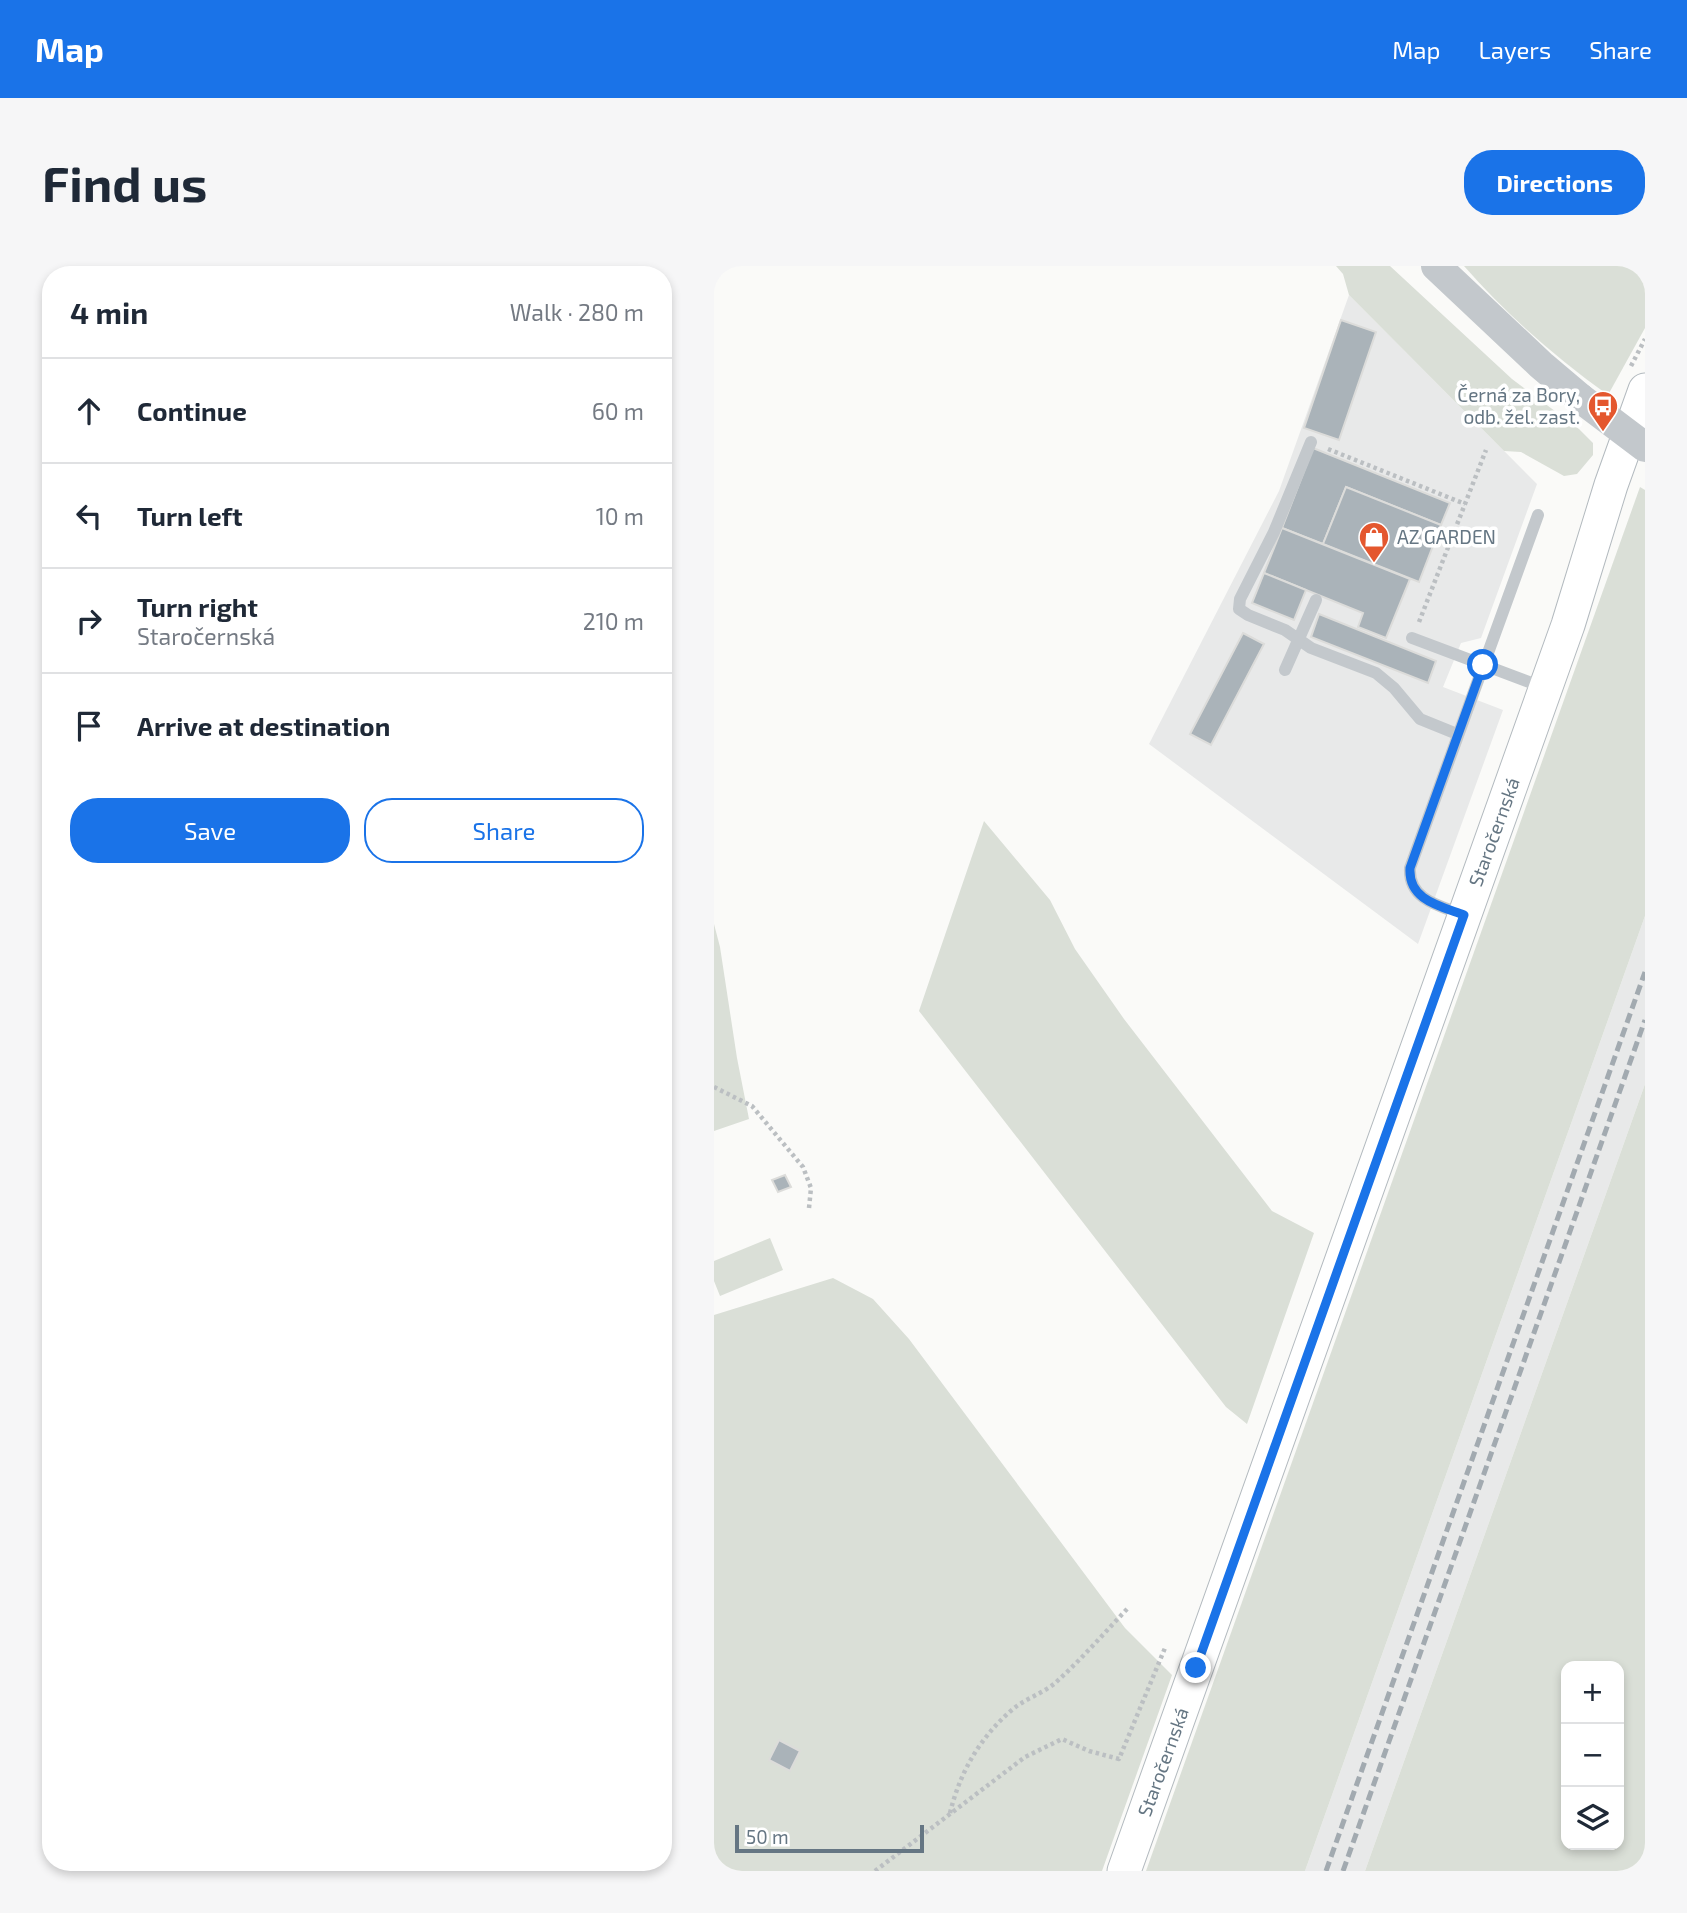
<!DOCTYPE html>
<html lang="en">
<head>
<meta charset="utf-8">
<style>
  :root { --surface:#fff; --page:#f6f6f7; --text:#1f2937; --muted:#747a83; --line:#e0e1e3; --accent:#1a73e8 }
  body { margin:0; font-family:"Exo 2",sans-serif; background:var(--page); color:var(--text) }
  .controls { position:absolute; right:21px; bottom:21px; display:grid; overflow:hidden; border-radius:14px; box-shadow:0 4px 10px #0003 }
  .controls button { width:63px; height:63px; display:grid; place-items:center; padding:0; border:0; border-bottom:2px solid var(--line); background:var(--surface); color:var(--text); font:35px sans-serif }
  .scale { position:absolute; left:21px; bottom:18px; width:189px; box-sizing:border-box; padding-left:7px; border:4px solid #657683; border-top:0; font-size:19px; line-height:24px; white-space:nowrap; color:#657683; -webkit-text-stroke:5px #fff; paint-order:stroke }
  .stop { position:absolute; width:21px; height:21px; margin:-16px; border:5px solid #1a73e8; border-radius:50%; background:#fff }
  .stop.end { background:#1a73e8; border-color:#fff; box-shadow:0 2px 7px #0008 }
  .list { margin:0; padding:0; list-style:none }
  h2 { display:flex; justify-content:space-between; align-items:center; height:91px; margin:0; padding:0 28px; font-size:30px }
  h2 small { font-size:23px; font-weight:400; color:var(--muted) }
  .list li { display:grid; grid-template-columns:46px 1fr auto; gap:21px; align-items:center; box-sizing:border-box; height:105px; padding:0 28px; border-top:2px solid var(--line) }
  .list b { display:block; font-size:26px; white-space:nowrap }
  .list p { margin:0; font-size:23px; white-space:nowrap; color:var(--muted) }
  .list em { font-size:23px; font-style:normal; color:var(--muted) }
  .actions { display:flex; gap:14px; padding:21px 28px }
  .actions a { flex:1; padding:16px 0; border:2px solid var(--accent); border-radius:28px; text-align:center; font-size:24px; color:var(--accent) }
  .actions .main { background:var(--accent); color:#fff }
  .icon { flex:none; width:38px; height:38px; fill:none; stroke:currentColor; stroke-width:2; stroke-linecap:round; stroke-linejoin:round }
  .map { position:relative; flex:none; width:931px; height:1605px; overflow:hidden; border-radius:28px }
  header { display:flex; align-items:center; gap:42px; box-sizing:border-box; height:98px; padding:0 35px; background:var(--accent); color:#fff }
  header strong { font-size:33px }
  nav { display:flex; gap:38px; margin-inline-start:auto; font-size:24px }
  .intro { display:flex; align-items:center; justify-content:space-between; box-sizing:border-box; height:168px; padding:0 42px }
  h1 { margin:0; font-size:49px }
  .button { padding:18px 32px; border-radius:28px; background:var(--accent); color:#fff; font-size:24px; font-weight:700 }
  main { display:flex; gap:42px; padding:0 42px }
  aside { flex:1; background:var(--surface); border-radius:28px; box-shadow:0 4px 10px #0003 }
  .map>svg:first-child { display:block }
  .built { fill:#e8e9e9 }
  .green { fill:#dadfd7; fill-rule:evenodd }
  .building { fill:#aab3b9; stroke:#dcdcda; stroke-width:2 }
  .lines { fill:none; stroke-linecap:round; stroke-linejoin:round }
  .secondary-casing { stroke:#b3babf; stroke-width:35 }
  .path { stroke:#bbbfc2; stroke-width:4.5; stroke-dasharray:3.5 3.5; stroke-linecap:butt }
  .service { stroke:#c3c8cc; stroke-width:12 }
  .tertiary { stroke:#c3c8cc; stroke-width:30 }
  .secondary { stroke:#fff; stroke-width:33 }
  .rail { stroke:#a2aab0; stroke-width:5; stroke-dasharray:10 5; stroke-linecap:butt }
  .tertiary-bridge { stroke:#c3c8cc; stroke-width:30 }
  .route { stroke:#1a73e8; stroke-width:9 }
  .labels { text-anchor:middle; stroke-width:7; stroke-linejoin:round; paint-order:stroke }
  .poi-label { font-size:19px; fill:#657683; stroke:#fff; text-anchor:end }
  .street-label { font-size:19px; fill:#657683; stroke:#fff }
</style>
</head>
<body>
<header>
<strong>Map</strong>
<nav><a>Map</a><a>Layers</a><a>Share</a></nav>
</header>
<div class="intro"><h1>Find us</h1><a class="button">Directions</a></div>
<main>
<aside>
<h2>4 min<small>Walk · 280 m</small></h2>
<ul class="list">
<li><svg class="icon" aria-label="ahead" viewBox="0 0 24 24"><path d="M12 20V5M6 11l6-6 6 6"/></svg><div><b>Continue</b></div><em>60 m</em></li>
<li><svg class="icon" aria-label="left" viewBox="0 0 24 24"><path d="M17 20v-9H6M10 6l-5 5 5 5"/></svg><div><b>Turn left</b></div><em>10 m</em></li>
<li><svg class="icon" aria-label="right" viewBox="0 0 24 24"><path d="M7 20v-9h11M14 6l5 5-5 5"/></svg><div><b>Turn right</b><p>Staročernská</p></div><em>210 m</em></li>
<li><svg class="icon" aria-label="arrive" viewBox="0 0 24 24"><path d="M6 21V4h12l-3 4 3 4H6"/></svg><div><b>Arrive at destination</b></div></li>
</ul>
<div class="actions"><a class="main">Save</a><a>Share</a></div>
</aside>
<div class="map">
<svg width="931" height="1605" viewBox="0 0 931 1605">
  <rect width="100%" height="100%" fill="#fafaf8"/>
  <g class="built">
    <path d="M635 29 823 218 767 372 747 377 729 421 789 444 704 678 435 478 565 225Z"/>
    <path d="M931 650V818L651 1605H591Z"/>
  </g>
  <g class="green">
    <path d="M622 0H676L798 113 865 163 879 177V189L863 208 850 210 807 186 790 185 635 29 629 8Z"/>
    <path d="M750 0H931V62L894 129C841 91 793 49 750 0Z"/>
    <path d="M926 221 931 224V650L591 1605H432Z"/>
    <path d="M270 555 336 634 361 683 410 753 558 945 600 967 533 1158 512 1141 205 745Z"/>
    <path d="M0 658 6 681 23 792 35 853 0 865Z"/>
    <path d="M931 818V1605H651ZM852 1400H905V1579H852Z"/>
    <path d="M56 972 69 1004 6 1030 0 1015V995Z"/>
    <path d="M119 1012 159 1033 195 1073 411 1362 458 1409 388 1605H0V1049Z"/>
  </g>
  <g class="building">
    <path d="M627 54 662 66 625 174 590 162Z"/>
    <path d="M599 182 736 237 727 259 632 221 609 278 568 262Z"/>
    <path d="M632 221 727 259 705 316 609 278Z"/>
    <path d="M568 262 696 313 672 372 644 361 649 347 550 307Z"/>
    <path d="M550 307 592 324 580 354 538 337Z"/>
    <path d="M605 348 722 395 714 417 597 371Z"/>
    <path d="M529 367 550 378 497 479 476 468Z"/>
    <path d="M71 909 77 921 64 926 58 914Z"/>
    <path d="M65 1474 86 1485 76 1505 55 1494Z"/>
  </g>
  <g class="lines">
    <g class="secondary-casing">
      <path id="secondary" d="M410 1605 854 359 897 219 931 124"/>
    </g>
    <g class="path">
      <path d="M917 100 931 73"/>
      <path d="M614 183 751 238"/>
      <path d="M705 356 772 184"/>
      <path d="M0 821 38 840 89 901 97 922 95 942"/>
      <path d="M236 1547C246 1506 266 1471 299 1443 311 1433 327 1428 340 1418 367 1394 390 1367 415 1341"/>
      <path d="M161 1605 311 1491 348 1473 375 1485 405 1493 451 1382"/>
    </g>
    <g class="service">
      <path d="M597 176 560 266 526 333 525 343 534 349 571 364 597 382 662 407 680 422 706 453 743 468"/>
      <path d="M698 372 831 422"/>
      <path d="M571 404 602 334"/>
      <path d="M750 649C726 640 694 634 696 602L824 249"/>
    </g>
    <path class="tertiary" d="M722 0 827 99 866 132"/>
    <use href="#secondary" class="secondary"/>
    <g class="rail">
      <path d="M612 1605 931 706"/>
      <path d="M629 1605 931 754"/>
    </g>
    <path class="tertiary-bridge" d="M866 132 931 181"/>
  </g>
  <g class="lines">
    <path class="route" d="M482 1402 750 649C726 640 694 634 696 602L769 399"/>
  </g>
  <defs>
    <g id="bus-pin" transform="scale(1.575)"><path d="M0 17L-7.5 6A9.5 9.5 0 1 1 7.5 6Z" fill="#e4572e" stroke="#fff"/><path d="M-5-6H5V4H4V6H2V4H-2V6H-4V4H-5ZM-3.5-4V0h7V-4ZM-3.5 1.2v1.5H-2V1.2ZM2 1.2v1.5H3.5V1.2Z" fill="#fff"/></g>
    <g id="shop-pin" transform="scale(1.575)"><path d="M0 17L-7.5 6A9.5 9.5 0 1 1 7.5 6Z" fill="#e4572e" stroke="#fff"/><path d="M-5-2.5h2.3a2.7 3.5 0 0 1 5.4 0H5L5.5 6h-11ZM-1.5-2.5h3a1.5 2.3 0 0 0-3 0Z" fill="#fff"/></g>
  </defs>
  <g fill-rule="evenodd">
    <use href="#bus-pin" x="889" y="140"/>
    <use href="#shop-pin" x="660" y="271"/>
  </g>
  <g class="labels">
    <g class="poi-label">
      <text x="866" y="136">Černá za Bory,<tspan x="866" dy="22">odb. žel. zast.</tspan></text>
      <text x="683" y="278" text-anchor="start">AZ GARDEN</text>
    </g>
    <g class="street-label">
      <text transform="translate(780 566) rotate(-70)" y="7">Staročernská</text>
      <text transform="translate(449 1496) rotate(-70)" y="7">Staročernská</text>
    </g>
  </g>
</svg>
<div class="controls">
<button>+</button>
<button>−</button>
<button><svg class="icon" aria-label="layers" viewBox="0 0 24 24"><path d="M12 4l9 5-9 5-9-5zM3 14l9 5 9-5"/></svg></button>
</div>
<div class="scale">50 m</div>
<div class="stop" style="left:769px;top:399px"></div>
<div class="stop end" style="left:482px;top:1402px"></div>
</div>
</main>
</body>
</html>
